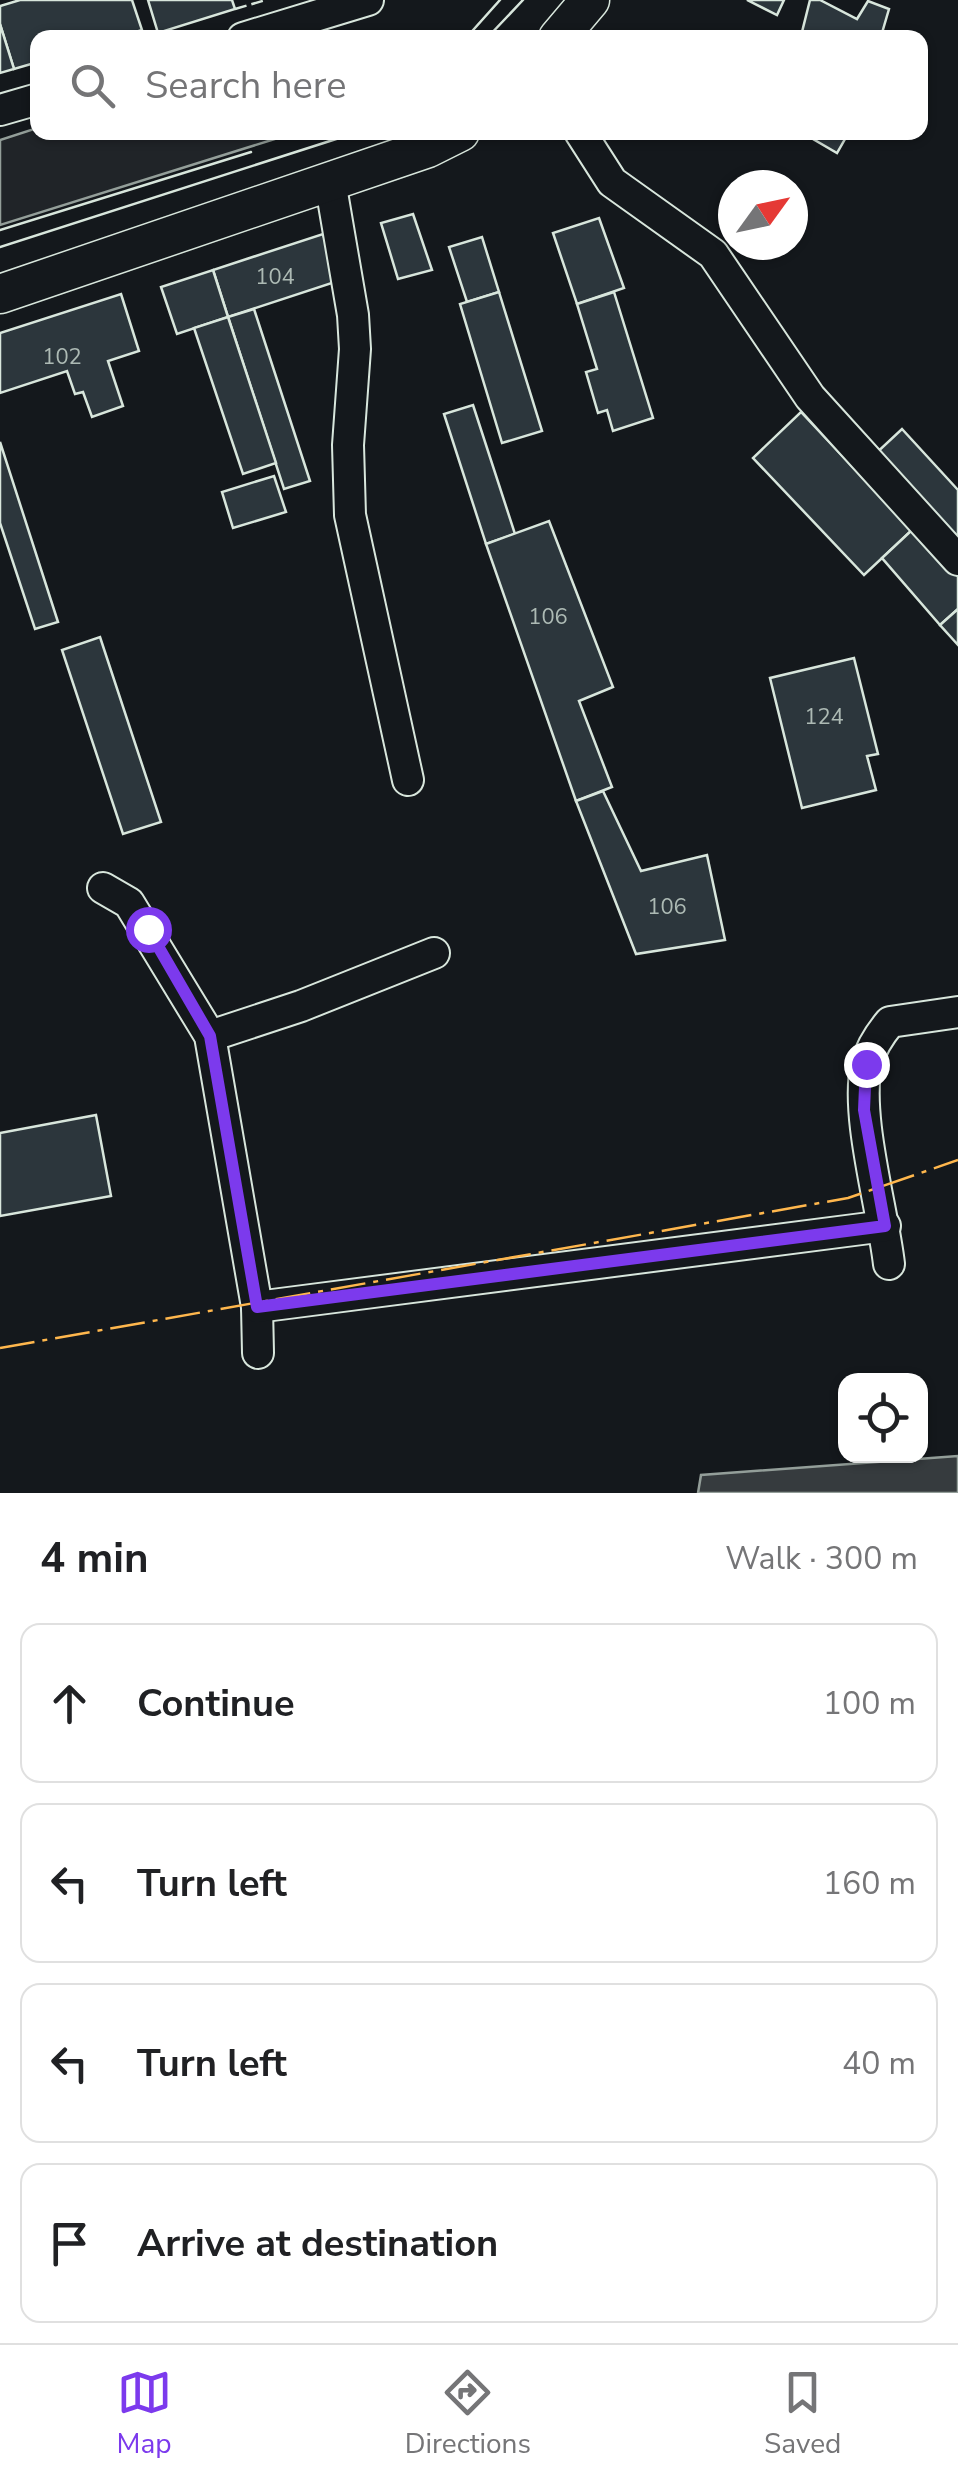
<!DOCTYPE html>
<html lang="en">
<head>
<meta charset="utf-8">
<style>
  :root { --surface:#fff; --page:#f2f2f2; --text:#202124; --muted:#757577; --line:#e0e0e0; --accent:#7c3aed }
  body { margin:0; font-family:"Nunito Sans",sans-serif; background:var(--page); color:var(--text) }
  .controls { position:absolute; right:30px; bottom:30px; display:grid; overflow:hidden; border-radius:20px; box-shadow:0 2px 8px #0004 }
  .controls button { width:90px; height:90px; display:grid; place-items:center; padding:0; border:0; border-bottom:2px solid var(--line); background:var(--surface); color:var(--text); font:50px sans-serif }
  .compass { position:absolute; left:718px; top:170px; width:90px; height:90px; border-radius:50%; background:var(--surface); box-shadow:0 2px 8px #0004; rotate:57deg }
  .stop { position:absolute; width:30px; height:30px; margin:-22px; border:8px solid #7c3aed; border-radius:50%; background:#fff }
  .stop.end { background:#7c3aed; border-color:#fff; box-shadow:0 2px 10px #0008 }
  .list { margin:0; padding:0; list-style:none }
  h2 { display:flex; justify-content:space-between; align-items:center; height:130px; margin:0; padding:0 40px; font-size:42px }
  h2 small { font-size:32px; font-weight:400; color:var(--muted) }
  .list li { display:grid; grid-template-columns:65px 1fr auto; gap:30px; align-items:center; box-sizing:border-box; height:160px; margin:0 20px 20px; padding:0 20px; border:2px solid var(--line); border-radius:20px }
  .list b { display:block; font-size:38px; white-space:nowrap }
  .list em { font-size:32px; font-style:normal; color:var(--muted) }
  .icon { flex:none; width:55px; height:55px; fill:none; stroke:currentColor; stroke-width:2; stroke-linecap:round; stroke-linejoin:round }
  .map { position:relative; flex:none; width:958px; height:1493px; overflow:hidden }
  .search { position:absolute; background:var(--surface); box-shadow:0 2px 8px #0004; left:30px; right:30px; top:30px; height:110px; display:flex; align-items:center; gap:25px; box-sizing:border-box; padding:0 35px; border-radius:20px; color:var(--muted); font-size:38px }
  .sheet { height:850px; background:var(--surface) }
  nav { display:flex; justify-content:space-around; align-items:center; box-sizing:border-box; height:140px; border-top:2px solid var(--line); background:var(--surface); font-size:28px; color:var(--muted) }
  nav a { display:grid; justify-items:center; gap:5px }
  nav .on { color:var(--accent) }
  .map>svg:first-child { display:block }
  .green { fill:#202428; stroke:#939e99; stroke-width:2.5 }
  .water { fill:#363b3e; stroke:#939e99; stroke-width:2.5 }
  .building { fill:#2c363c; stroke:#d8e6dc; stroke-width:2.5 }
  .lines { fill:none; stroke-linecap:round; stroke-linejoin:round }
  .minor-casing { stroke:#d8e6dc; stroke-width:34 }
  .major-casing { stroke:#d8e6dc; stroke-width:41 }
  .minor { stroke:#14181c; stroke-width:30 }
  .major { stroke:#14181c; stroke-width:38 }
  .tram { stroke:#d8e6dc; stroke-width:2.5 }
  .fence { stroke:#d8e6dc; stroke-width:2.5; stroke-dasharray:12 5; stroke-linecap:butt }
  .power { stroke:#ffb74d; stroke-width:2.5; stroke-dasharray:35 8 5 8; stroke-linecap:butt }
  .route { stroke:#7c3aed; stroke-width:12 }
  .labels { text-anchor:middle; stroke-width:8; stroke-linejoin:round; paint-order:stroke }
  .number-label { font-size:22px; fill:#adbab4 }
</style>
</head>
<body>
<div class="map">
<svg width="958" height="1493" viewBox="0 0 958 1493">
  <rect width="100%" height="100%" fill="#14181c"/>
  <path class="green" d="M37 128 38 132 294 133 0 225V140Z"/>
  <path class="water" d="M958 1456V1493H698L701 1475Z"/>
  <g class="building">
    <path d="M20 0H132L142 30 118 38H38V62L14 69 0 24V6Z"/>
    <path d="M148 0H232L235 9 158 33Z"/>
    <path d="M747 0H784L777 15Z"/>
    <path d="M810 0H820L857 19 868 1 889 9 882 33 893 38H804L801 36Z"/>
    <path d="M0 24 14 69 0 73Z"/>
    <path d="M801 132H849L837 153Z"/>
    <path d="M413 214 432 270 398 279 381 223Z"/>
    <path d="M599 218 624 288 577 304 553 233Z"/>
    <path d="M323 234 338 281 228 317 213 270Z"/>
    <path d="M482 237 499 292 467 302 449 247Z"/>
    <path d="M213 270 228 317 177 334 161 287Z"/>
    <path d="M499 292 542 431 502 443 460 304Z"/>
    <path d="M614 292 653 418 613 431 607 410 598 413 586 372 597 369 577 304Z"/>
    <path d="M121 294 139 351 108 361 123 406 92 417 83 392 75 394 67 371 0 393V333Z"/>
    <path d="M254 309 310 481 284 489 228 317Z"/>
    <path d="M228 317 276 463 243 474 194 328Z"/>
    <path d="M473 405 515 534 486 544 444 414Z"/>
    <path d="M801 412 912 530 864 575 753 458Z"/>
    <path d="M902 429 958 490V548L873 456Z"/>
    <path d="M0 442 58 622 35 629 0 523Z"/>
    <path d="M274 476 286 512 233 528 222 492Z"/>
    <path d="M549 521 613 687 579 701 612 787 576 801 486 544Z"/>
    <path d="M912 530 958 576V609L940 625 882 558Z"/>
    <path d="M958 609V645L940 625Z"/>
    <path d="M100 637 161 822 123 834 62 650Z"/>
    <path d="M854 658 878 754 867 756 876 790 802 808 770 678Z"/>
    <path d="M603 791 641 871 707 855 725 940 636 954 576 801Z"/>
    <path d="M96 1115 111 1196 0 1216V1133Z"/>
  </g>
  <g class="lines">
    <g class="minor-casing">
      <g id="minor">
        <path d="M243 38 368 0"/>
        <path d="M0 110 38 99"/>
        <path d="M580 132 612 182 713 254 810 397 958 560"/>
        <path d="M330 181 353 315 355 349 348 445 350 515 408 780"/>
        <path d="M103 888 129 903 210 1036 257 1307 258 1353"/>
        <path d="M210 1036 301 1006 434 953"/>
        <path d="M889 1264C883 1210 854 1112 867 1063 871 1047 880 1034 890 1022L958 1012"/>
        <path d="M257 1307 885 1226"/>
      </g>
    </g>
    <g class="major-casing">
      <g id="major">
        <path d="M558 38 590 0"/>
        <path d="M0 294 428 148 460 132"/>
      </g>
    </g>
    <use href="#minor" class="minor"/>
    <use href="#major" class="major"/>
    <g class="tram">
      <path d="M466 38 500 0"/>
      <path d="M487 38 523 0"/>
      <path d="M0 230 251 152"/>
      <path d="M0 247 358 132"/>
    </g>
    <path class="fence" d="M235 9 266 0"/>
    <path class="power" d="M0 1348 848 1198 958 1160"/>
  </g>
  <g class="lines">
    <path class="route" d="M148 929 210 1036 257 1307 885 1226 864 1110 866 1064"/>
  </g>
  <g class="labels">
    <g class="number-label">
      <text x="275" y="284">104</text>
      <text x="62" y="364">102</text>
      <text x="548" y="624">106</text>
      <text x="824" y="724">124</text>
      <text x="667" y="914">106</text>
    </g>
  </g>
</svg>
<div class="controls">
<button><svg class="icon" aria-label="locate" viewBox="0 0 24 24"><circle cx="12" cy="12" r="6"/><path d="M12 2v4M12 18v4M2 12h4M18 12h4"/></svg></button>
</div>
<svg class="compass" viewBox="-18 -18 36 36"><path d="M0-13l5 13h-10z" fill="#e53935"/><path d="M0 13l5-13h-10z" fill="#757577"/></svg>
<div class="stop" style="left:148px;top:929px"></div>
<div class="stop end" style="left:866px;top:1064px"></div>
<div class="search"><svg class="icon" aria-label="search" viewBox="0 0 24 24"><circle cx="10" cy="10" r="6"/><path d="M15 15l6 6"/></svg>Search here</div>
</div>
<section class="sheet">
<h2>4 min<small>Walk · 300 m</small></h2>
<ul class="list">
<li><svg class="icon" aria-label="ahead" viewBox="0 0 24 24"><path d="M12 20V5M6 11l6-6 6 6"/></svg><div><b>Continue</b></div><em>100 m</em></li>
<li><svg class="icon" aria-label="left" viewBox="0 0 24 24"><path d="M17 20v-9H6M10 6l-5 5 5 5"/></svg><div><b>Turn left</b></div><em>160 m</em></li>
<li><svg class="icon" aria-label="left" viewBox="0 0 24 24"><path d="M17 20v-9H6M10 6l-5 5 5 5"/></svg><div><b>Turn left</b></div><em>40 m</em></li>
<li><svg class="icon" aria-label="arrive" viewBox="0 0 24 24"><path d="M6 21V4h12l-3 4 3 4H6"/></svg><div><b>Arrive at destination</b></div></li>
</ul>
</section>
<nav>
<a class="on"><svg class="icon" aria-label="map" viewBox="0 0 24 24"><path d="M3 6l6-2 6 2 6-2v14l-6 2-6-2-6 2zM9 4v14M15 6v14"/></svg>Map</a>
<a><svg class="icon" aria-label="directions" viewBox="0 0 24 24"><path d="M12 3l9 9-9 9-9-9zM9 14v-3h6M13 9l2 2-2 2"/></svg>Directions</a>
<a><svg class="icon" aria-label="saved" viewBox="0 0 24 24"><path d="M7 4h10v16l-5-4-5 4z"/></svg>Saved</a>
</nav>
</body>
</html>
